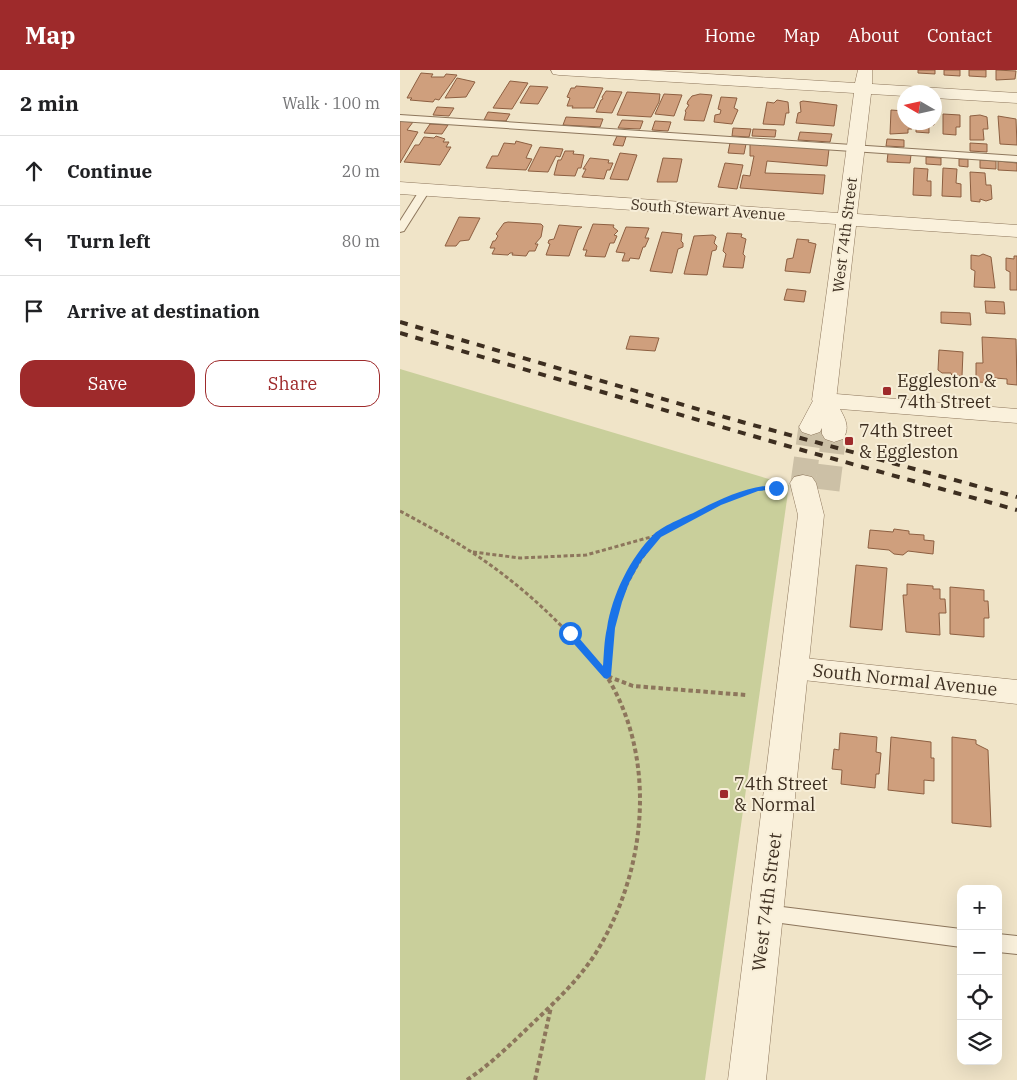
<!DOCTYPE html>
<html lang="en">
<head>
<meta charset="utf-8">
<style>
  :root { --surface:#fff; --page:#f2f2f2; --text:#202124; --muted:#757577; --line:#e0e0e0; --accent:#9e2a2b }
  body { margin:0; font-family:"IBM Plex Serif",serif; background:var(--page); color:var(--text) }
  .controls { position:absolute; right:15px; bottom:15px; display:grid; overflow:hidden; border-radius:10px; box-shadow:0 5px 20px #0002 }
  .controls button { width:45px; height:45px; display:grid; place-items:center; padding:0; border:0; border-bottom:1px solid var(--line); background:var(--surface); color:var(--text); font:25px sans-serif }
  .compass { position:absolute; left:497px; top:15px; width:45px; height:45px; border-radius:50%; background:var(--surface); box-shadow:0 5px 20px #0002; rotate:279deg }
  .stop { position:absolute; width:15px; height:15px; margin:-11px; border:4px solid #1a73e8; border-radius:50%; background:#fff }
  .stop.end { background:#1a73e8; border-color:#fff; box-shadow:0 1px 5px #0008 }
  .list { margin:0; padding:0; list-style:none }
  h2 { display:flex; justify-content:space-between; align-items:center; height:65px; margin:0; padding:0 20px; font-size:21px }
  h2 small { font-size:16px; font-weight:400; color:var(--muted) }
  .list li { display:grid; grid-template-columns:32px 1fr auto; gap:15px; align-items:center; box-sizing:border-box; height:70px; padding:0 20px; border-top:1px solid var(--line) }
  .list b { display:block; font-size:19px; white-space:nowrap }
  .list em { font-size:16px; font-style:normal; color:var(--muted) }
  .actions { display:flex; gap:10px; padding:15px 20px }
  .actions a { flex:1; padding:11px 0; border:1px solid var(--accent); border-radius:15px; text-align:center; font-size:18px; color:var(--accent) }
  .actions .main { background:var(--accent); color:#fff }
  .icon { flex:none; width:28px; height:28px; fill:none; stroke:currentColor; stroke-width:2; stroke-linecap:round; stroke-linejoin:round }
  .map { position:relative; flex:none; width:617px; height:1010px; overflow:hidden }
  header { display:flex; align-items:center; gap:30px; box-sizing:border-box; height:70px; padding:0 25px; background:var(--accent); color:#fff }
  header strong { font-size:24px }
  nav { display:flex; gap:28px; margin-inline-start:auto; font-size:18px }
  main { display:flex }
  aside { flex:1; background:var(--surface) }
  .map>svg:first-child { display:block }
  .green { fill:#c9cf9b }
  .building { fill:#cf9f7d; stroke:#8d5f41 }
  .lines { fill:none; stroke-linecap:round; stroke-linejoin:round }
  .tertiary-tunnel { stroke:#ccc0a6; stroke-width:25; stroke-dasharray:25 12; stroke-linecap:butt }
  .service-casing { stroke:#8d765c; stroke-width:2 }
  .minor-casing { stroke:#8d765c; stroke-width:1 }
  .tertiary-casing { stroke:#8d765c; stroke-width:1 }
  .path-far1 { stroke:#8d765c; stroke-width:3; stroke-dasharray:4 2.5; stroke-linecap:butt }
  .path { stroke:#8d765c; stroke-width:4; stroke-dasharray:4.5 3; stroke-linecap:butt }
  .service { fill:#faf1dc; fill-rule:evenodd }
  .minor { fill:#faf1dc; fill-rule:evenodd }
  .tertiary { fill:#faf1dc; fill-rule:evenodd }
  .rail { stroke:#3d2e20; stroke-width:4; stroke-dasharray:8 8; stroke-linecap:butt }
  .route { fill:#1a73e8 }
  .poi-dot { fill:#9e2a2b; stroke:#f7eed8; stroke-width:2 }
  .labels { text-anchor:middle; stroke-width:4; stroke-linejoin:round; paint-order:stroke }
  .far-street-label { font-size:15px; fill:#3d2e20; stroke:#f7eed8 }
  .poi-label { font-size:18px; fill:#3d2e20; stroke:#f7eed8; text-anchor:start }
  .street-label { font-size:18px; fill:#3d2e20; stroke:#f7eed8 }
</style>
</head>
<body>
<header>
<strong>Map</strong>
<nav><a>Home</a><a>Map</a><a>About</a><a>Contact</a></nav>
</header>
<main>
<aside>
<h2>2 min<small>Walk · 100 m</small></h2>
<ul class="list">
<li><svg class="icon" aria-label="ahead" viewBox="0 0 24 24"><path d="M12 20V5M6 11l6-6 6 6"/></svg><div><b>Continue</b></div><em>20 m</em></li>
<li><svg class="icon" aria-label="left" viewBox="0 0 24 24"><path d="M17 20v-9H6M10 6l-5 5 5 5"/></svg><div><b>Turn left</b></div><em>80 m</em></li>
<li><svg class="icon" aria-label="arrive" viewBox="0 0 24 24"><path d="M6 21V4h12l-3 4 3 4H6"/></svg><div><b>Arrive at destination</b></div></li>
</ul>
<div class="actions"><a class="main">Save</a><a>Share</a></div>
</aside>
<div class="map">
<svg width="617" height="1010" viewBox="0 0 617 1010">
  <rect width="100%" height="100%" fill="#f0e4c8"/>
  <path class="green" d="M0 299 389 415 305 1010H0Z"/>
  <g class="building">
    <path d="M518 0H535V4L518 3Z"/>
    <path d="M544 0H560V6L544 5Z"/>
    <path d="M569 0H586V7L569 6Z"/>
    <path d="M596 0 616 1 615 9 596 10Z"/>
    <path d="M21 3 33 4 31 7H44L46 4 57 5 39 30 35 29 33 32 10 30 12 28H7Z"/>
    <path d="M57 8 75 12 66 27 45 28Z"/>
    <path d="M110 11 128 13 112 39 93 38Z"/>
    <path d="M130 16 148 17 138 34 120 33Z"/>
    <path d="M176 16 203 18 194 38H172L173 36H167L170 28 167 27 171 18H175Z"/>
    <path d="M206 21 222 22 212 43 196 42 201 30 203 29 202 27Z"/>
    <path d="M227 22 260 24 259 32 251 47 217 45Z"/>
    <path d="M264 24 282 25 274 46 255 44Z"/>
    <path d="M300 24 312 25 304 51 284 50 286 42 285 41 289 35 287 34 288 31 292 26Z"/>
    <path d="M321 27 337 28 334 38 338 40 332 54 314 52 315 45 320 44 321 40 318 39Z"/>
    <path d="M377 30 388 32 389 43H386L384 55 363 54 367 32 374 33Z"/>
    <path d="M403 31 437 35 434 56 396 53 398 43 401 42 400 32Z"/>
    <path d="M37 37 54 38 49 46 33 45Z"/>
    <path d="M491 40 504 41V52L512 54V59H508V63L490 64Z"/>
    <path d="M88 42 110 44 106 51 84 50Z"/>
    <path d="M543 44 560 45V57H556V65L543 64Z"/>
    <path d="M580 45 587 47 588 59H583L584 70H570V46Z"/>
    <path d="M598 46 616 49 617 75 600 74Z"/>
    <path d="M166 47 203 49 200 57 163 55Z"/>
    <path d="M222 50 243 51 240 59 218 58Z"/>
    <path d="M0 51 13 52 7 60 18 62 0 93Z"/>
    <path d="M255 51 271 52 268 61 252 60Z"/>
    <path d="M516 52H534V55H529V63L516 62Z"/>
    <path d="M30 54 48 55 42 64 24 63Z"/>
    <path d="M333 58 351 59 349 67 332 66Z"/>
    <path d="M353 59 376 60 375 67 352 66Z"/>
    <path d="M400 62 432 64 430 72 398 70Z"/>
    <path d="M36 66 45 69 43 72H49L46 77H51L40 95 4 92 15 75H19L24 67 34 68Z"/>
    <path d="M217 66 226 67 223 76 213 75Z"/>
    <path d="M487 69 504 70V77L486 76Z"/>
    <path d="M116 71 132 75 126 88 132 89 126 100 86 98 92 86H98L104 73 115 74Z"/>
    <path d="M330 73 346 74 344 84 328 83Z"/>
    <path d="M570 73 587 74V82L570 81Z"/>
    <path d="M350 74 429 79 427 96 367 91 365 103 425 105 423 124 340 118 343 105 350 106 354 86H350Z"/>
    <path d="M140 77 163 79 160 87 156 86 148 102 128 101Z"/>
    <path d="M165 81H174L173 84 184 85 181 98H178L175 106 154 105 158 90H161Z"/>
    <path d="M220 83 237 85 228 110 210 109Z"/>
    <path d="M488 83 511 85 510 93 487 92Z"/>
    <path d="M526 87 541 88V95L526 94Z"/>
    <path d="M190 88 209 90 208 93H213L210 100H207L204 109 182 107 186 99H183Z"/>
    <path d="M263 88 282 89 277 112H257Z"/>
    <path d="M559 89H568V97L559 96Z"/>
    <path d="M580 90 596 91V99L580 98Z"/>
    <path d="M598 91 617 93V101L598 100Z"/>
    <path d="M325 93 343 95 337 119 318 117Z"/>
    <path d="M514 98 528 99 527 111H531V126L513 125Z"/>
    <path d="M543 98 557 99 556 113 561 114V127L542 126Z"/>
    <path d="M570 102 585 103 586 115H591L592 129 586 131 580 129V132L571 131Z"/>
    <path d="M59 147 80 148 69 170 60 171 56 176H45Z"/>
    <path d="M108 152 141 154 143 156 141 167 135 174H138L135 181H129L126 186 112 185 113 183H110L108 185 92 184 95 178H90L93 171H95L98 166 96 164 104 153Z"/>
    <path d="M193 154 214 155 213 157 218 161 214 165 217 166 214 173H210L205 187 185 186 187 180H183Z"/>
    <path d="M159 155 182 157 178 160 169 186 146 185 150 174 148 173 149 170 154 169Z"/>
    <path d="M226 157 249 158 245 168H249L245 177H243L239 189 230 188 229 191H222L225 183 216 182Z"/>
    <path d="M262 162 282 164 281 171 283 173V177L278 179 272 203 250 201Z"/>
    <path d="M327 163 342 164 341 167 346 169 343 184 345 186 343 198 323 197 326 184 323 181Z"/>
    <path d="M313 165 316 167 314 173 317 176 316 180 312 181 307 205 284 204 294 166Z"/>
    <path d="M397 169 409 170 408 172 416 174 410 203 385 201 387 189 393 188Z"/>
    <path d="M583 184 591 187 595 218 574 217 575 201 571 199V185L579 186Z"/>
    <path d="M614 186H617V220H610V202L606 200V188L614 189Z"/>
    <path d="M387 219 406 221 404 232 384 230Z"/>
    <path d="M585 231 604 232 605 244 586 243Z"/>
    <path d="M541 242 570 243 571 255 541 253Z"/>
    <path d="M230 266 259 268 255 281 226 279Z"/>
    <path d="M582 267 616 269 617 315 607 314V309L595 308V313L578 312V307H576V293H583Z"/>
    <path d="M539 280 563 282 562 306H552L551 303H542L538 300Z"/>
    <path d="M494 459 509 461V464L524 465V470L534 471 533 484 508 481 503 485 494 484 489 480 468 478 470 460 493 462Z"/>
    <path d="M456 495 487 498 482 560 450 557Z"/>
    <path d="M507 514 533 516V519H540V529H545L546 543H539L540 565 506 562 503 525H507Z"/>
    <path d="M550 517 584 520V531H588L589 548H584V567L550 564Z"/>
    <path d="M440 663 477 667 476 682 481 683 479 704H476L475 718 441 714 442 700 432 699 434 679 439 680Z"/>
    <path d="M491 667 531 672V688H534V711L524 710V724L488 720Z"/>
    <path d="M552 667 576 670V674L588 680 591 757 552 753Z"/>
  </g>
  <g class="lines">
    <g class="tertiary-tunnel">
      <path d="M403 413 411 357"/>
      <path d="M427 420 434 364"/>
    </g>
    <g class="service-casing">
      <g id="service">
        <path d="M0 45 617 86V92L0 51Z"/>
        <path d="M25 117 30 120 4 161 0 162V151L21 118Z"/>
        <path d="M366 835 561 859V877L366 851 359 849 357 843 359 837Z"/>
        <path d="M598 864 617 866V884L598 882Z"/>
      </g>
    </g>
    <g class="minor-casing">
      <g id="minor">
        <path d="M151 0H243L455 13 458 0H472V14L617 23V33L534 28V22H504V26L471 24 457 144 617 155V167L456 156 436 330 432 335 424 337 416 335 412 330 436 154 0 124V112L438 143 454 23 159 5 153 4Z"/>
        <path d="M394 587 617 610V634L394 609 384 606 379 598 384 590Z"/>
      </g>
    </g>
    <g class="tertiary-casing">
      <g id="tertiary">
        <path d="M424 323 617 339V353L440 339C446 350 450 358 443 369L434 372 425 369 422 364V358L420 362 411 365 402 362 399 357 416 325Z"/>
        <path d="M403 405 412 407 416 413 424 445 366 1010H328L398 445 390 413 394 407Z"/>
      </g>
    </g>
    <g class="path-far1">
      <path d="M0 441C26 455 52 469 76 485 115 511 151 543 182 578"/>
      <path d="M73 482 120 488 186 485 258 465 319 433 357 419 376 418"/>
      <path d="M209 578C214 534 231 500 258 466"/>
    </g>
    <g class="path">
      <path d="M209 577 207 606 233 616 346 625"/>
      <path d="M67 1010C91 994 112 973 133 953 157 930 183 906 200 876 247 796 257 687 206 605 199 595 189 586 181 577"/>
      <path d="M135 1010 151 937"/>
    </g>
    <use href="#service" class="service"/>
    <use href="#minor" class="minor"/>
    <use href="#tertiary" class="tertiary"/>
    <g class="rail">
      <path d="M0 252 342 352 617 427"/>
      <path d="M0 263 384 375 617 440"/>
    </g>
  </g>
  <path class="route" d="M376 415 380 418 379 419 358 421 321 435 261 467 241 491 229 513 222 532 215 558 211 606 207 609 204 608 167 566V561H173L203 596C204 584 204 571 207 558 212 525 230 488 254 464 264 455 288 446 301 439 325 427 349 416 376 415Z"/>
  <g class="poi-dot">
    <rect x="482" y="316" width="10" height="10" rx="2.5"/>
    <rect x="444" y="366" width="10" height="10" rx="2.5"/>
    <rect x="319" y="719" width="10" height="10" rx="2.5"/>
  </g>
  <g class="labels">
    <g class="far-street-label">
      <text transform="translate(308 140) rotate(4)" y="5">South Stewart Avenue</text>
      <text transform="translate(445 165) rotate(-83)" y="5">West 74th Street</text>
    </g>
    <g class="poi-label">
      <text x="497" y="317">Eggleston &amp;<tspan x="497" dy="21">74th Street</tspan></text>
      <text x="459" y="367">74th Street<tspan x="459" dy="21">&amp; Eggleston</tspan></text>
      <text x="334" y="720">74th Street<tspan x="334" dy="21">&amp; Normal</tspan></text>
    </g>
    <g class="street-label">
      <text transform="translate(505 610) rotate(6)" y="6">South Normal Avenue</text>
      <text transform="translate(367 832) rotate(-83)" y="6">West 74th Street</text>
    </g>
  </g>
</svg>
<div class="controls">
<button>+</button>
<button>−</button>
<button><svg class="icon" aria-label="locate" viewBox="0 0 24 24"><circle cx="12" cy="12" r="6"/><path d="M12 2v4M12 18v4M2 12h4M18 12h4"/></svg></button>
<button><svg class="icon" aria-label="layers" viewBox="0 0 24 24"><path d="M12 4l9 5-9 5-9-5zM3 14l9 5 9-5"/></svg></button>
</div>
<svg class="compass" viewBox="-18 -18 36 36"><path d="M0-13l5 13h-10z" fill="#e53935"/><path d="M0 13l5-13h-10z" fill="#757577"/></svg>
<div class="stop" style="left:170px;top:563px"></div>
<div class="stop end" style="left:376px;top:418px"></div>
</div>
</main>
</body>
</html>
